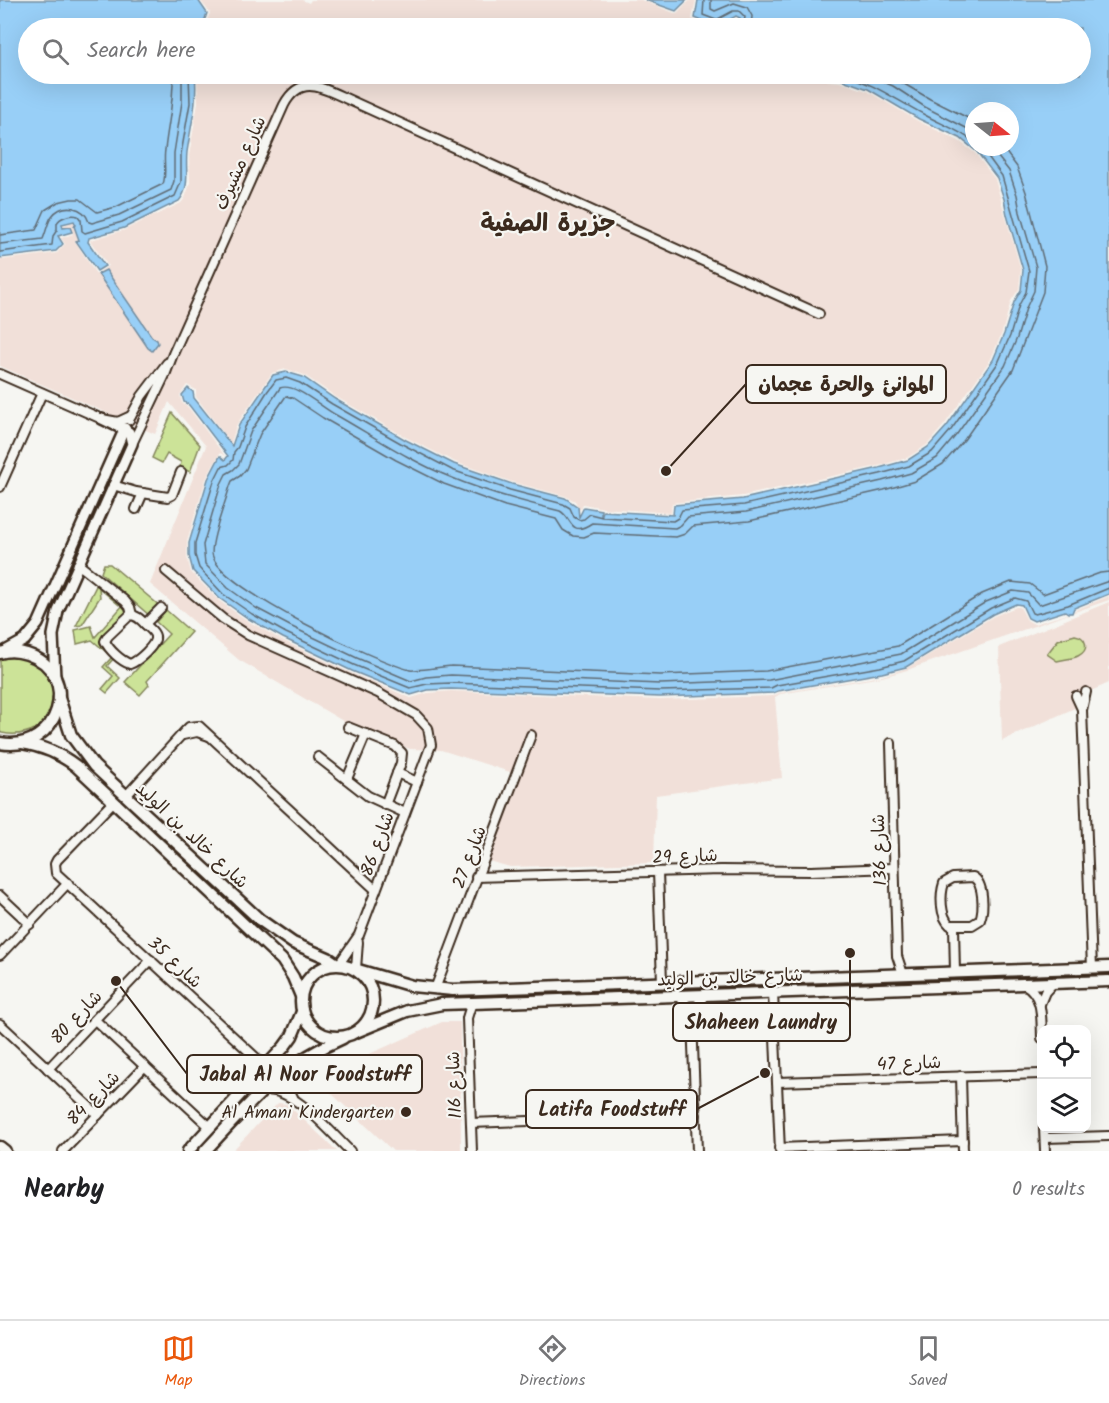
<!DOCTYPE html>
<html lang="en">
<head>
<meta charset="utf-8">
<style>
  :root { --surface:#fff; --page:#f6f6f6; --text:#202124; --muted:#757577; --line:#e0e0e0; --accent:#ea580c }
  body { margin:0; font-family:Kalam,"Playpen Sans Arabic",sans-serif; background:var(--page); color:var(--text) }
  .controls { position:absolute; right:18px; bottom:18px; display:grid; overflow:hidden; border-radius:12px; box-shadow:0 6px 24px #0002 }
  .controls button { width:54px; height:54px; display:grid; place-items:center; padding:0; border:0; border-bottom:2px solid var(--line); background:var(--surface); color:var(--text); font:30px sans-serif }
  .compass { position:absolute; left:965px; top:102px; width:54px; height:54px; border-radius:50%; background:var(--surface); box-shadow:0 6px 24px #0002; rotate:107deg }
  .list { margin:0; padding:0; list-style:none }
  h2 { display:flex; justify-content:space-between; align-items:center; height:78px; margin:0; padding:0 24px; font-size:26px }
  h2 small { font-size:20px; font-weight:400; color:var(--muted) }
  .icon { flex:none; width:33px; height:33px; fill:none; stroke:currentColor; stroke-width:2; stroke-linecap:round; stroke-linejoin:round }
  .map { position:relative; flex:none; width:1109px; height:1151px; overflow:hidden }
  .search { position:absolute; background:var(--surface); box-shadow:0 6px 24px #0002; left:18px; right:18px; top:18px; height:66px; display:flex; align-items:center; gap:15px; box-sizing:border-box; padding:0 21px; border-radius:33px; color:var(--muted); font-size:22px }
  .sheet { height:168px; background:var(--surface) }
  nav { display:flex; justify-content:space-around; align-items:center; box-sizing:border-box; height:84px; border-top:2px solid var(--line); background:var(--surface); font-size:16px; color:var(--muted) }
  nav a { display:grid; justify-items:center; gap:3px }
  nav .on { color:var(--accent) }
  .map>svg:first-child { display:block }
  .built { fill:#f1e0d9 }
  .green { fill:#cce398; stroke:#84865b; stroke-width:1.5 }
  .water { fill:#98cff7; stroke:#738da0; stroke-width:1.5; fill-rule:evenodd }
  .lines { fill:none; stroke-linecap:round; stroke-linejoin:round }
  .shore { stroke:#606c75; stroke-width:1.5 }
  .minor-casing { stroke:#3b2a1e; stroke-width:12 }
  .tertiary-casing { stroke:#3b2a1e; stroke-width:14 }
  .secondary-casing { stroke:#3b2a1e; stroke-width:15 }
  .minor { stroke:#f6f6f2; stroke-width:8 }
  .tertiary { stroke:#f6f6f2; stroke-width:9 }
  .secondary { stroke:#f6f6f2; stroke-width:10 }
  .poi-dot { fill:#3b2a1e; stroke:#f6f6f2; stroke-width:2 }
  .labels { text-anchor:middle; stroke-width:4.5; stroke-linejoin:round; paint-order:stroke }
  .street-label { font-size:18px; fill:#3b2a1e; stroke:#f6f6f2 }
  .poi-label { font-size:18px; fill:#3b2a1e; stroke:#f6f6f2; text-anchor:end }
  .district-label { font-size:24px; font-weight:bold; fill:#3b2a1e; stroke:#f6f6f2 }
  .leader { fill:none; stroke:#3b2a1e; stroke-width:2 }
  .callout-dot { fill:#3b2a1e; stroke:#f6f6f2; stroke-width:2 }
  .callout { fill:#f6f6f2; stroke:#3b2a1e; stroke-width:2 }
  .callout-label { font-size:20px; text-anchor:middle; font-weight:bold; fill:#3b2a1e }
</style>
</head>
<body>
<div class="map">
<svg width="1109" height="1151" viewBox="0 0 1109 1151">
  <rect width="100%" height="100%" fill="#f6f6f2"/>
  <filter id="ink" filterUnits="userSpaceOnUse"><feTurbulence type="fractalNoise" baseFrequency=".0167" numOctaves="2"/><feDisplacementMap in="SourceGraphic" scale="12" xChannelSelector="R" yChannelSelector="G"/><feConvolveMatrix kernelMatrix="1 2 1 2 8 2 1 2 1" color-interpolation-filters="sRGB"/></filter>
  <g filter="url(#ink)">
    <g class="built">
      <path d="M200 0H302L309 3 311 0H641L677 14 690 0H696L692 19 714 28H204L210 13Z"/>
      <path d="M197 74H810L829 81 840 82 867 91 918 121 959 141 975 153 995 179 1021 270 1019 289 1011 301 1002 333 991 359 945 424 927 445 907 458 878 466 743 496 672 503 671 513 603 508 583 504 580 510 575 501 565 496 512 482 455 462 407 438 336 397 304 375 286 369 272 373 237 424 231 443 196 397V390L187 385 180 395 182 403 188 407 225 456 220 453 206 479 187 542V557L191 572 218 600 248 621 282 640 351 673 411 698 428 693 451 691 660 700 773 696 779 693 882 676 907 668 994 616 1016 607H1020L1027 620 1034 624 1074 612 1075 610 1109 596V600L907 670 882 677 780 694 775 697 782 778 656 795 654 863 510 867 485 860 513 793 510 772 441 750 410 749 348 724 239 660 150 584 206 446 169 402 155 434 0 366V260L57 253 65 244 61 238 73 234 71 226 64 227V225L74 222 78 240 75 241 96 274 108 266 90 241 91 240 124 230 181 203 185 198 190 183 189 155 198 103Z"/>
      <path d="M1109 602V683L1075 698 1077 707 1002 741 999 647Z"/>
      <path d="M442 1022H460L461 1151H393L315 1078Z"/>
      <path d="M278 1103 287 1104 337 1151H232Z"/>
    </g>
    <g class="green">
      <path d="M172 413 200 445 190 472 180 467 181 462 167 454 162 463 152 458Z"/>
      <path d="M104 564H110L161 607 150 616 101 573Z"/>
      <path d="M98 582 121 602 119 605 99 588 100 597 82 625 76 626Z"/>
      <path d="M124 604 130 610 100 643 115 657 107 666 120 678 107 693 102 689 113 676 103 667 112 657 92 640 77 644 75 630 91 626 95 637Z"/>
      <path d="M166 610 191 632 147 681 149 685 140 695 125 682 169 634 156 622Z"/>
      <path d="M1075 635C1087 637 1090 650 1078 656 1072 659 1064 659 1057 661L1047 654 1058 640Z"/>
      <path d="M24 654 51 675C52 683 55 691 55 699 54 726 25 738 2 733L0 732V656Z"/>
    </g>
    <g class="water">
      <path d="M0 0H198L207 13 202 28H28V74H195C198 101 191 125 187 152 185 169 191 187 179 201L124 228 89 238 88 242 105 266 97 271 76 241 79 240 74 226 76 225 74 221 62 224 63 228 70 227 72 232 58 236 63 244 56 251 0 258Z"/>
      <path d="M645 0H687L676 11Z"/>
      <path d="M698 0H1109V594L1074 608 1072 613H1068L1065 611 1034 621 1028 618 1022 605 1016 604 993 614 906 667 882 673 778 691 773 693 660 697 451 689 428 690 411 695 352 671 283 638 249 619 219 598 193 571 189 556V543L208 479 220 456 225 460 228 456 189 405 184 402 182 395 188 388 193 392 194 398 232 446 239 425 273 375 286 372 303 377 335 399 406 440 454 464 512 484 565 498 578 507 579 517 584 507 601 510V517L603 511 673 515 674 505 743 499 879 468 908 460 928 447 947 426 993 360 1004 334 1014 302 1021 290 1023 270 1007 215 1004 199 997 178 977 152 960 138 919 119 868 89 840 79H829L816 74H1080V28H738L736 22 740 18 736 16 716 27 695 18ZM974 111H1010V147H974Z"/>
      <path d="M106 270 152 337 157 340 158 343 152 351 148 348 98 274Z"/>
    </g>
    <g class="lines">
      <g class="shore">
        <path d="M704 0 703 15 716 20 733 11H739L745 17 743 28"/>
        <path d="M711 0V9L715 11 734 3 747 7 752 16 751 28"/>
        <path d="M841 74C876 84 894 99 925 115 941 124 959 130 974 142"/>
        <path d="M865 74 893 86 925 107 974 132"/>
        <path d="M887 74 930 99 974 121"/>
        <path d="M981 147 1002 176 1029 271 1026 292 1019 305 1010 336 998 363 951 430 932 452 909 466 880 474 744 505 682 510 678 518 673 521 602 517 590 514 584 519 579 520 574 517 570 508 563 504 510 490 452 470 404 445 332 404 300 383 286 378 276 380 267 392 245 427 238 447 234 452 233 460 228 465 221 467 214 481 195 543V555L199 568 223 594 252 614 286 633 354 665 410 688 427 684 451 683 660 691 771 688 777 685 880 667 904 661 991 608 1015 598 1026 601 1032 613 1035 614 1068 605 1109 588"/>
        <path d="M990 147 1009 171 1017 195 1020 212 1036 267 1034 291 1026 308 1017 338 1005 366 957 434 937 458 911 473 882 481 746 512 688 517 681 525 675 528 592 523C569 538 573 518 560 511 523 502 485 492 450 477 410 461 373 436 336 415 322 408 295 382 280 388L251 431 239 464 233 470 226 474 221 484 203 545 205 564 228 588 256 608 290 626 357 658 411 681 426 677 451 675 660 684 769 680 901 654 986 602 1013 591 1028 593 1039 605 1109 581"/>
        <path d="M1002 147 1017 167 1026 192 1045 266 1043 292 1013 370 964 440 943 464 915 481 884 490 749 521 693 526 685 534 676 537 594 533 584 537 573 536 563 530 556 519 505 506 444 484 396 460 323 418 293 398 286 396 260 434 246 469 240 476 232 481 230 486C226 501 208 546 213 557 225 590 374 661 410 670 414 671 443 667 451 666L660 675 766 671 898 646 982 594 1011 582 1030 584 1043 594 1100 573 1109 572"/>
        <path d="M0 235 36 230 45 210 58 202 71 199H80L97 212 116 207 163 184C167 174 163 161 165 150 168 122 174 103 173 74"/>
        <path d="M0 244 43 239C46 232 48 221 52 216 63 202 84 206 89 222L92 223 119 215 171 190 174 181V153L182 102V74"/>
        <path d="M0 252 52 245 53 236 57 230V223C60 217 71 214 78 216L81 220 82 231 85 233 122 222 175 196 181 182V154L190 103 189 74"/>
      </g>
      <g class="minor-casing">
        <g id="minor">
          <path d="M0 374 102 419 118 422 131 416"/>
          <path d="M129 420 142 396 167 363"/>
          <path d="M132 444 165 375 173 354 284 105C300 75 321 87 345 98L819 314"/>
          <path d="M113 485 136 492 168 497 172 495 181 472"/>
          <path d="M0 487 42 393"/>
          <path d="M136 509 143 493"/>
          <path d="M78 564 125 601 130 607 132 615"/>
          <path d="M166 571 223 619 248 635 378 693 416 715 428 728 431 745 359 935 339 964"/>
          <path d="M130 615C137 615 141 620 146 625 149 628 154 631 155 636 157 645 138 661 130 664 121 661 109 650 105 641L108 636Z"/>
          <path d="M145 624 161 608"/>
          <path d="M1086 692 1082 710 1092 968"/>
          <path d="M1076 696 1082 709"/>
          <path d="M348 727 395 746 402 753 401 763 385 805"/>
          <path d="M183 735 197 732 209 736"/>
          <path d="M891 743 897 956 903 974"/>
          <path d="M318 757 368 796 405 813"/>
          <path d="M397 773 417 782"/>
          <path d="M347 779 366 734"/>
          <path d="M126 796 185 731 189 727 199 726 376 890"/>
          <path d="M113 802 57 860 55 864 56 873 266 1067"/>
          <path d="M658 872 662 982"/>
          <path d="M476 877 721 870 811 871 894 868"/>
          <path d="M973 877C984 883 984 909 980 920L972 925H950C940 916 940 895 944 883L953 878Z"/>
          <path d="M0 896 30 924"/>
          <path d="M954 926 955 973"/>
          <path d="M0 955 68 883"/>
          <path d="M356 969 358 942"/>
          <path d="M1024 984C1044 995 1041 1018 1042 1038"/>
          <path d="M435 989 531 735"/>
          <path d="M773 992 780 1151"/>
          <path d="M678 995 688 1006 692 1019 697 1151"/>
          <path d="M1040 1004 1045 992 1054 982"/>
          <path d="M692 1017 697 1005 706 994"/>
          <path d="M95 1020 210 1127"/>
          <path d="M0 1024 98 1115"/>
          <path d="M48 1069 151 960"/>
          <path d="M961 1076 963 1151"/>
          <path d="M777 1082 1042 1074"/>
          <path d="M262 1091C291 1084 330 1132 350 1151"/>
          <path d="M293 1097C287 1087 288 1076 293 1065"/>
          <path d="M471 1123 696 1115"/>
          <path d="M1044 1128 1045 1151"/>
          <path d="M1045 1138 1109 1136"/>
          <path d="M779 1148 963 1141"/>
          <path d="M63 1151 145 1066"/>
          <path d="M472 1151 467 1018 472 1002"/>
        </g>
      </g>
      <g class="tertiary-casing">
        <g id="tertiary">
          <path d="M7 650 25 640 38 624 125 428"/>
          <path d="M55 678 53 635 58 611 132 444 129 432 102 419"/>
        </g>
      </g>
      <g class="secondary-casing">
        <g id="secondary">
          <path d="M0 653C9 650 18 651 27 654 83 672 60 754 0 743"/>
          <path d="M59 698 71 735 94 766 260 920 293 943 328 958 337 964"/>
          <path d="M22 743C43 746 59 753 76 766L282 960 293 977 301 996"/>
          <circle cx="337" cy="1001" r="36"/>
          <path d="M358 970 412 986 453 990 1109 967"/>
          <path d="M356 1032 407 1011 442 1004 1109 981"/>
          <path d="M0 1147 5 1151"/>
          <path d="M188 1151 284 1047 292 1036 302 1012"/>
          <path d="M205 1151C250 1103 280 1065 343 1038"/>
        </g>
      </g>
      <use href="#minor" class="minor"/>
      <use href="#tertiary" class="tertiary"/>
      <use href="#secondary" class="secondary"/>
    </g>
  </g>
  <circle class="poi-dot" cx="406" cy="1112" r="6"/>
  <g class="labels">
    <g class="street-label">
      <text transform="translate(240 163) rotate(-66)" y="6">شارع مشيرف</text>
      <text transform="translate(192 835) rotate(43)" y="6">شارع خالد بن الوليد</text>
      <text transform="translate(377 844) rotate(-70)" y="6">شارع 86</text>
      <text transform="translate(879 850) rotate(-92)" y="6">شارع 136</text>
      <text transform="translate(685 856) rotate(-2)" y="6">شارع 29</text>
      <text transform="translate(469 857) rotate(-69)" y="6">شارع 27</text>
      <text transform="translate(175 962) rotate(43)" y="6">شارع 35</text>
      <text transform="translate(730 977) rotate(-2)" y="6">شارع خالد بن الوليد</text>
      <text transform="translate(76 1017) rotate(-47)" y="6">شارع 80</text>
      <text transform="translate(909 1063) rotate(-2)" y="6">شارع 47</text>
      <text transform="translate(454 1085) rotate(-92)" y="6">شارع 116</text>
      <text transform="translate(93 1098) rotate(-46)" y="6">شارع 84</text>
    </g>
    <g class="poi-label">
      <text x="394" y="1118">Al Amani Kindergarten</text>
    </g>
    <g class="district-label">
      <text x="548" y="231">جزيرة الصفية</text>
    </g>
  </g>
  <path class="leader" d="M666 471L746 384M850 953L850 1022M116 981L187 1074M765 1073L697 1109"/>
  <g class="callout-dot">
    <circle cx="666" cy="471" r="6"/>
    <circle cx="850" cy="953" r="6"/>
    <circle cx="116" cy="981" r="6"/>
    <circle cx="765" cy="1073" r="6"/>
  </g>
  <g class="callout">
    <rect x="746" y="365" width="200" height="38" rx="6"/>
    <rect x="673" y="1003" width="177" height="38" rx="6"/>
    <rect x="187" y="1055" width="235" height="38" rx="6"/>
    <rect x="526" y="1090" width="171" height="38" rx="6"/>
  </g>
  <g class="callout-label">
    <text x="846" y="391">الموانئ والحرة عجمان</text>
    <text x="761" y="1029">Shaheen Laundry</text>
    <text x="305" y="1081">Jabal Al Noor Foodstuff</text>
    <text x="612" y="1116">Latifa Foodstuff</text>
  </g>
</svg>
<div class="controls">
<button><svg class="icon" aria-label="locate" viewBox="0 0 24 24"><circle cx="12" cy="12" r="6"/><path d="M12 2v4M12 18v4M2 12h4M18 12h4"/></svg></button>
<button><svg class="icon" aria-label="layers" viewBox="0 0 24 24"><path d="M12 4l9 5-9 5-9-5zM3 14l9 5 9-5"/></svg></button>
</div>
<svg class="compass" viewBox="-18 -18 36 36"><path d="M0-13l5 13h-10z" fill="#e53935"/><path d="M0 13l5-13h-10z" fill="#757577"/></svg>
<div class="search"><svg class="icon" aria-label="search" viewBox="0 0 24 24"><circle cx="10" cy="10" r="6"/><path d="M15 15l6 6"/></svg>Search here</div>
</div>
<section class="sheet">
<h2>Nearby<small>0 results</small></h2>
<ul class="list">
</ul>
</section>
<nav>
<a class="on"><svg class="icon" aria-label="map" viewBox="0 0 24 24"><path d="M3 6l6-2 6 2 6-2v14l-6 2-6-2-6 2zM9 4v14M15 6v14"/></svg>Map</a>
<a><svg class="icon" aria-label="directions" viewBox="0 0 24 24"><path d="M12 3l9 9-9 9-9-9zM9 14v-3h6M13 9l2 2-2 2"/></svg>Directions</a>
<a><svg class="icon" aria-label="saved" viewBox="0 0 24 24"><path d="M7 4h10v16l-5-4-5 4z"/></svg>Saved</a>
</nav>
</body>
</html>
